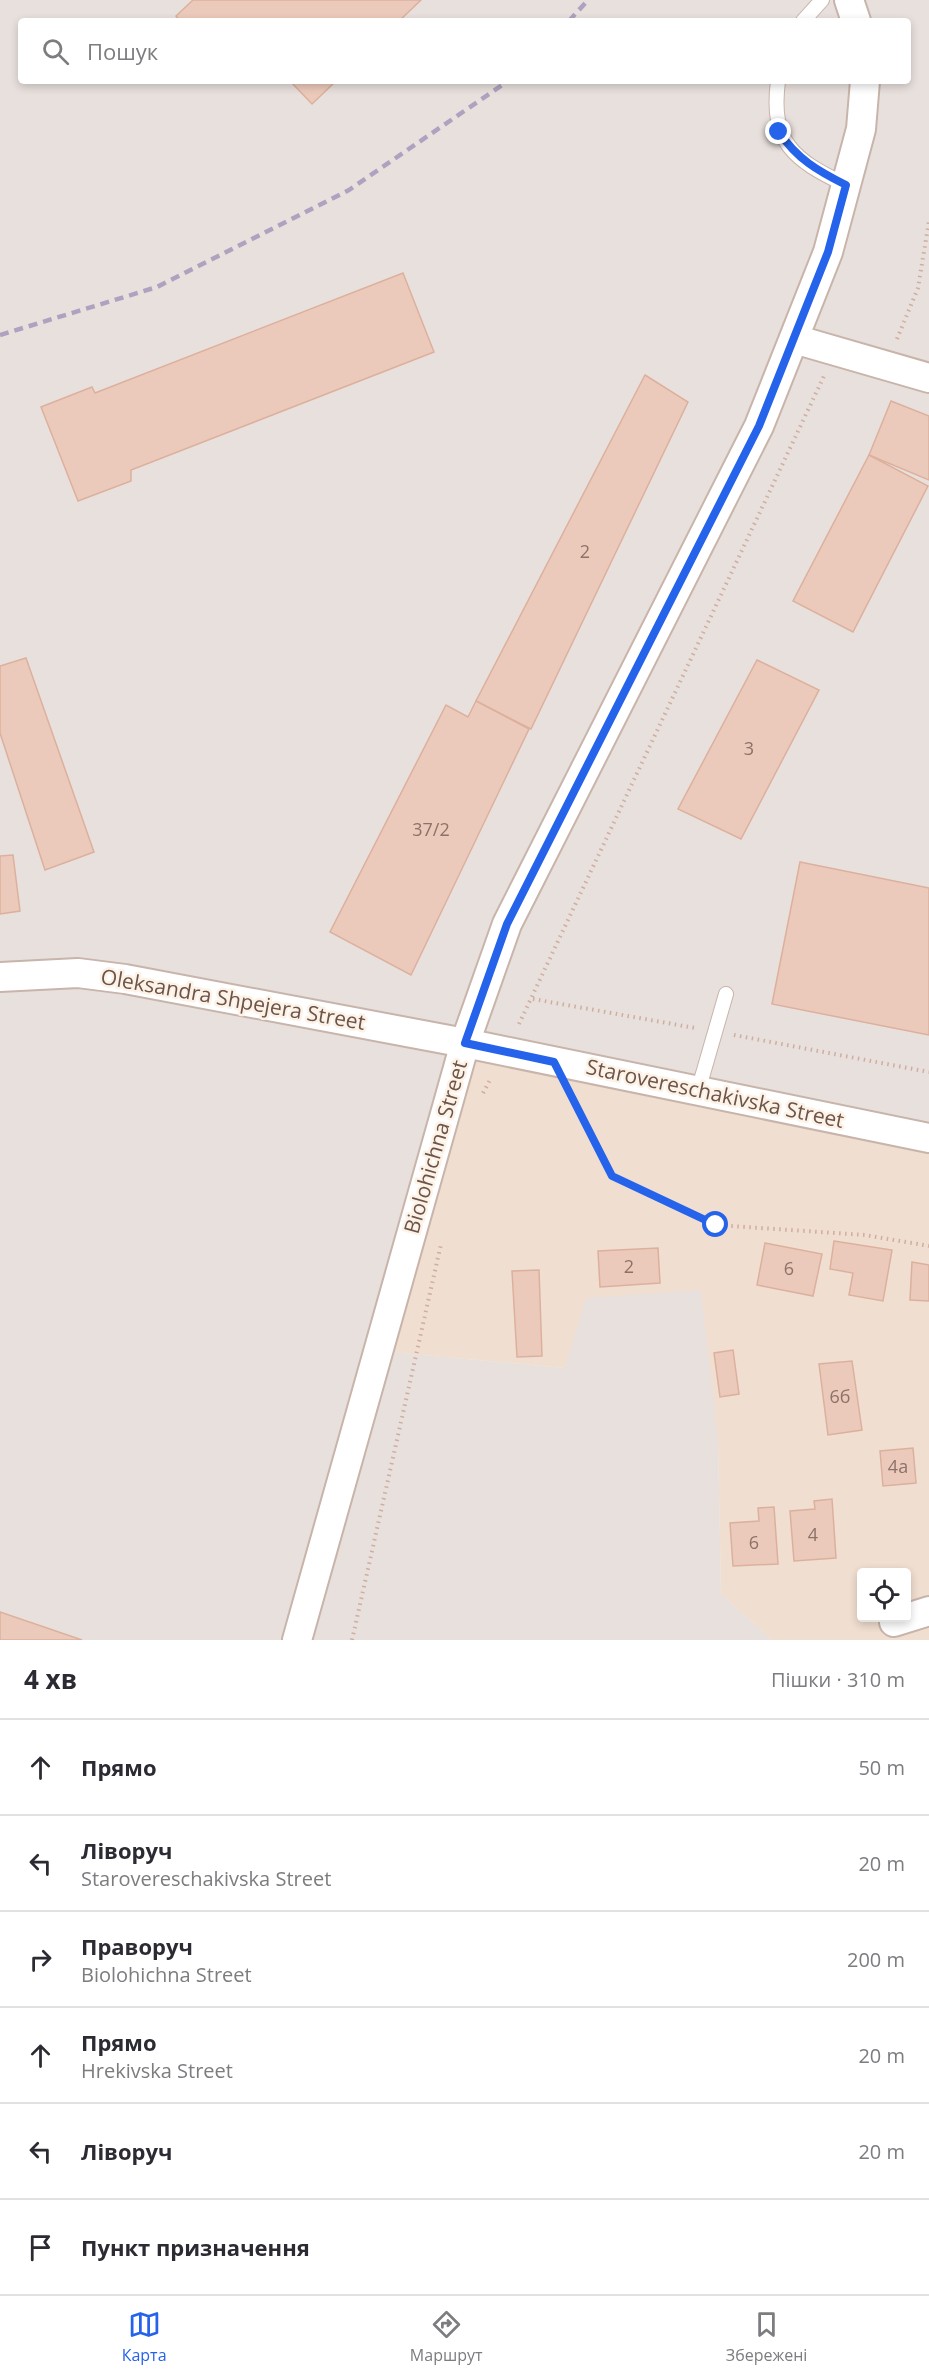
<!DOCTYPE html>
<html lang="uk">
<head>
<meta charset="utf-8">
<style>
  :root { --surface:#fff; --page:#f7f7f7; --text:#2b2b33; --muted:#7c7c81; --line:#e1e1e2; --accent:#2563eb }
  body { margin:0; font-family:"Open Sans",sans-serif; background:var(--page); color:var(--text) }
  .controls { position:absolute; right:18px; bottom:18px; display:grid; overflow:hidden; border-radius:6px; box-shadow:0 3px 9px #0003 }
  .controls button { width:54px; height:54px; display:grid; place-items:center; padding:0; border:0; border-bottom:2px solid var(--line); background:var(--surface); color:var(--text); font:30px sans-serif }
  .stop { position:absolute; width:18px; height:18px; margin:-14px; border:4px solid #2563eb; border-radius:50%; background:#fff }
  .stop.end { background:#2563eb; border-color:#fff; box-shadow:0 2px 6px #0008 }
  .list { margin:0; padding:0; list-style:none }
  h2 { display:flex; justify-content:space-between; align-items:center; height:78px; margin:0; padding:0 24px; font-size:26px }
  h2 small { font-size:20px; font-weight:400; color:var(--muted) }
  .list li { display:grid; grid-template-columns:39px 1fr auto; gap:18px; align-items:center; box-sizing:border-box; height:96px; padding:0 24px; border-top:2px solid var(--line) }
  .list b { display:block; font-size:22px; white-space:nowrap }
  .list p { margin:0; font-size:20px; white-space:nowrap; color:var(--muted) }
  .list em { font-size:20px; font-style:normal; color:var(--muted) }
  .icon { flex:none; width:33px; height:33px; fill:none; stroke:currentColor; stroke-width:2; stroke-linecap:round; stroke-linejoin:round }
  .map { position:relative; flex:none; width:929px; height:1640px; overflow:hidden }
  .search { position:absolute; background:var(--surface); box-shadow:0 3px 9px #0003; left:18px; right:18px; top:18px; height:66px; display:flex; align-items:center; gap:15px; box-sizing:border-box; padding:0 21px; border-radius:6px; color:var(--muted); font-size:22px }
  .sheet { height:654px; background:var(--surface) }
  nav { display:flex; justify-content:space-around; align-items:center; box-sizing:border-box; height:84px; border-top:2px solid var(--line); background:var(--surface); font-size:16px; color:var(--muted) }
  nav a { display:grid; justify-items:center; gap:3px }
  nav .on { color:var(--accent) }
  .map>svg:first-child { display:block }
  .residential { fill:#f0ded0; fill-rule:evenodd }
  .industrial { fill:#e8e0dc; fill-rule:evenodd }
  .building { fill:#eccabb; stroke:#dcb09d; stroke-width:1.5 }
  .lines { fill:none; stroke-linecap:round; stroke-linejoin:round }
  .lane-casing { stroke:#c8b4aa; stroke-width:16 }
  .street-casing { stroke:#c8b4aa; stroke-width:32 }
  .path { stroke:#d0ad9f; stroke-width:4; stroke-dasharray:1.5 4.5; stroke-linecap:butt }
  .lane { stroke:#fff; stroke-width:14 }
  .street { stroke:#fff; stroke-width:28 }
  .rail { stroke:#afa2c0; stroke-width:4.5; stroke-dasharray:9 6; stroke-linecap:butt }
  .route { stroke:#2563eb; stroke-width:8 }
  .labels { text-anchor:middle; stroke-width:5; stroke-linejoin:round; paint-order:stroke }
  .number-label { font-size:18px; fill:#8d7267 }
  .street-label { font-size:21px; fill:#6d544b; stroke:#fdf2e6 }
</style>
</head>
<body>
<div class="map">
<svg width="929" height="1640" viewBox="0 0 929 1640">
  <rect width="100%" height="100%" fill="#f9ede1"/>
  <path class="residential" d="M465 1043 929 1137V1640H772L721 1594 718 1440 565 1368 378 1351ZM862 1572H906V1618H862Z"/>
  <path class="industrial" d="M0 0H929V1137L465 1043 379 1351 565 1368 586 1298 701 1290 718 1440 721 1594 772 1640H0ZM21 21H908V81H21Z"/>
  <g class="building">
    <path d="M193 0H421L399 21H180L176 16Z"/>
    <path d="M290 81H336L312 104Z"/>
    <path d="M403 273 434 352 131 470V481L78 501 41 407 92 387 95 393Z"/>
    <path d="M645 375 688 402 531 729 476 701Z"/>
    <path d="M891 401 929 416V480L869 455Z"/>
    <path d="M869 455 928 486 853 632 793 601Z"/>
    <path d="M26 658 94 852 45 870 0 733V666Z"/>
    <path d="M757 660 819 690 741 839 678 809Z"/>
    <path d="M476 701 529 729 411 975 330 932 446 705 468 717Z"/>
    <path d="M13 855 20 911 0 914V856Z"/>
    <path d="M800 862 929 888V1035L772 1004Z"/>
    <path d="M834 1241 892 1250 883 1301 849 1295 853 1273 830 1269Z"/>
    <path d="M765 1243 822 1254 813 1296 757 1285Z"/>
    <path d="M658 1248 660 1283 600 1287 598 1251Z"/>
    <path d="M912 1262 929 1265V1301L910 1300Z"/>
    <path d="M539 1270 542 1356 517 1357 512 1271Z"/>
    <path d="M733 1350 739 1394 720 1397 714 1353Z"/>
    <path d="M852 1361 862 1430 828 1435 819 1364Z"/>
    <path d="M913 1448 916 1483 883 1486 880 1451Z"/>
    <path d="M832 1499 836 1558 794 1561 790 1511 815 1509 814 1501Z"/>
    <path d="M774 1507 778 1564 733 1566 730 1523 759 1521 758 1508Z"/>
    <path d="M0 1612 82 1640H0Z"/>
  </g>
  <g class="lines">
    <g class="lane-casing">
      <g id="lane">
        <path d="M803 21 822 0"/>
        <path d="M778 81C770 143 794 160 846 185"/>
        <path d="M698 1091 726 994"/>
      </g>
    </g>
    <g class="street-casing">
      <g id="street">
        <path d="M849 0 856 21"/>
        <path d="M794 339 929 378"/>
        <path d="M0 977 78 973 125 979 465 1043 929 1138"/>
        <path d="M894 1622 929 1611"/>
        <path d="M297 1640 465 1043 507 924 759 426 828 252 861 129 865 81"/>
      </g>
    </g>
    <g class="path">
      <path d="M897 339 918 288 929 221"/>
      <path d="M533 999 695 1028"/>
      <path d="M519 1024 824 376"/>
      <path d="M734 1035 929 1072"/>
      <path d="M483 1093 491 1078"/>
      <path d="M571 1094 612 1176 716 1225 865 1235 929 1246"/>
      <path d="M352 1640 441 1244"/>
    </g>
    <use href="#lane" class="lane"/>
    <use href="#street" class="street"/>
    <g class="rail">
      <path d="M569 21 588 0"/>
      <path d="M0 335 157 287 349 190 508 81"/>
    </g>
  </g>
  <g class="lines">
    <path class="route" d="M716 1225 612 1176 554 1062 465 1043 507 924 759 426 828 252 846 185C818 171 797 159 779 132"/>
  </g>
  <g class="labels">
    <g class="number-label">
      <text x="585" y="558">2</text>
      <text x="749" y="755">3</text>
      <text x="431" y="836">37/2</text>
      <text x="629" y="1273">2</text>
      <text x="789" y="1275">6</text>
      <text x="840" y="1403">6б</text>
      <text x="898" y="1473">4а</text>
      <text x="813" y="1541">4</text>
      <text x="754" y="1549">6</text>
    </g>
    <g class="street-label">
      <text transform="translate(233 1000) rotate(10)" y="7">Oleksandra Shpejera Street</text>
      <text transform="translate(715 1094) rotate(12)" y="7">Starovereschakivska Street</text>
      <text transform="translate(436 1147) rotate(-74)" y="7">Biolohichna Street</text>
    </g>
  </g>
</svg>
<div class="controls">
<button><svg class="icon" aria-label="locate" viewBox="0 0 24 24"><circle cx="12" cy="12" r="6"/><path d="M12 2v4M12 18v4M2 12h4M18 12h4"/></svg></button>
</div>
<div class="stop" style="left:716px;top:1225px"></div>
<div class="stop end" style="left:779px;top:132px"></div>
<div class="search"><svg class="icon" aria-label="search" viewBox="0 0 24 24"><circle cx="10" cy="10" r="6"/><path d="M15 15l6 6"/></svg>Пошук</div>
</div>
<section class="sheet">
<h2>4 хв<small>Пішки · 310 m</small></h2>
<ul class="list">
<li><svg class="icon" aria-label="ahead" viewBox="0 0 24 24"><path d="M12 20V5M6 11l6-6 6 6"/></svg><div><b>Прямо</b></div><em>50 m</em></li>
<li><svg class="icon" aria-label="left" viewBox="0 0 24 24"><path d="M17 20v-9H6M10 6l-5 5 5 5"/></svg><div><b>Ліворуч</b><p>Starovereschakivska Street</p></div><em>20 m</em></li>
<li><svg class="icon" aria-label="right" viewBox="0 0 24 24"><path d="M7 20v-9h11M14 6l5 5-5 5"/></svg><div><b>Праворуч</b><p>Biolohichna Street</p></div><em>200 m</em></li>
<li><svg class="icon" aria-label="ahead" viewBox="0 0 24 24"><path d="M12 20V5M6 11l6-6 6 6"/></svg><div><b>Прямо</b><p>Hrekivska Street</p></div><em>20 m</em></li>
<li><svg class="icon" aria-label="left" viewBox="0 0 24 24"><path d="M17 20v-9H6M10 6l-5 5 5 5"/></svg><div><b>Ліворуч</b></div><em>20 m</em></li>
<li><svg class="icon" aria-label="arrive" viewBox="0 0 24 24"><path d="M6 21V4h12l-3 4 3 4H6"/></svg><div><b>Пункт призначення</b></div></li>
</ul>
</section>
<nav>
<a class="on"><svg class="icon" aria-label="map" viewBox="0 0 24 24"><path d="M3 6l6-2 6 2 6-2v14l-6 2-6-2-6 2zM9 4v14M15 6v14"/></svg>Карта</a>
<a><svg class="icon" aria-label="directions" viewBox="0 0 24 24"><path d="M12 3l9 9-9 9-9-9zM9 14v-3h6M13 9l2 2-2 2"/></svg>Маршрут</a>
<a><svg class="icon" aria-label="saved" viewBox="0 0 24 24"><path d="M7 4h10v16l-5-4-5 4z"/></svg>Збережені</a>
</nav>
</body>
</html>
